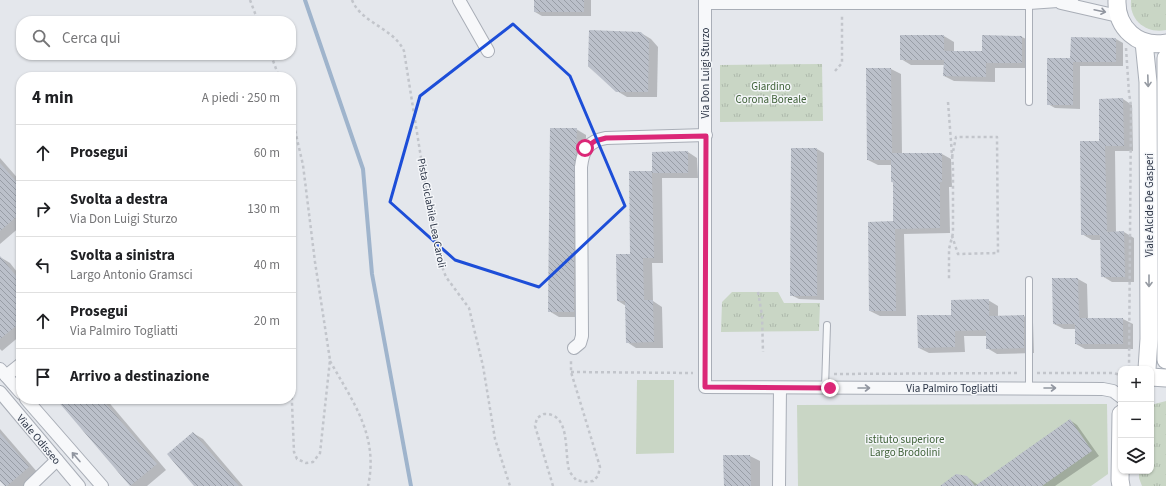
<!DOCTYPE html>
<html lang="it">
<head>
<meta charset="utf-8">
<style>
  :root { --surface:#fff; --page:#f6f6f6; --text:#202124; --muted:#757577; --line:#e0e0e0 }
  body { margin:0; font-family:"Source Sans 3",sans-serif; background:var(--page); color:var(--text) }
  .controls { position:absolute; right:12px; bottom:12px; display:grid; overflow:hidden; border-radius:8px; box-shadow:0 1px 3px #0004 }
  .controls button { width:36px; height:36px; display:grid; place-items:center; padding:0; border:0; border-bottom:1px solid var(--line); background:var(--surface); color:var(--text); font:20px sans-serif }
  .stop { position:absolute; width:12px; height:12px; margin:-9px; border:3px solid #db2777; border-radius:50%; background:#fff }
  .stop.end { background:#db2777; border-color:#fff; box-shadow:0 1px 4px #0008 }
  .list { margin:0; padding:0; list-style:none }
  h2 { display:flex; justify-content:space-between; align-items:center; height:52px; margin:0; padding:0 16px; font-size:17px }
  h2 small { font-size:13px; font-weight:400; color:var(--muted) }
  .list li { display:grid; grid-template-columns:26px 1fr auto; gap:12px; align-items:center; box-sizing:border-box; height:56px; padding:0 16px; border-top:1px solid var(--line) }
  .list b { display:block; font-size:15px; white-space:nowrap }
  .list p { margin:0; font-size:13px; white-space:nowrap; color:var(--muted) }
  .list em { font-size:13px; font-style:normal; color:var(--muted) }
  .icon { flex:none; width:22px; height:22px; fill:none; stroke:currentColor; stroke-width:2; stroke-linecap:round; stroke-linejoin:round }
  .map { position:relative; flex:none; width:1166px; height:486px; overflow:hidden }
  .search { position:absolute; background:var(--surface); box-shadow:0 1px 3px #0004; left:16px; top:16px; width:280px; height:44px; display:flex; align-items:center; gap:10px; box-sizing:border-box; padding:0 14px; border-radius:16px; color:var(--muted); font-size:15px }
  .panel { position:absolute; background:var(--surface); box-shadow:0 1px 3px #0004; left:16px; top:72px; width:280px; height:332px; border-radius:16px }
  .map>svg:first-child { display:block }
  .grass { fill:url(#grass-tufts) }
  .garden { fill:#c9d6c5 }
  .shadow { fill:#0003 }
  .lines { fill:none; stroke-linecap:round; stroke-linejoin:round }
  .stream { stroke:#9fb4cc; stroke-width:4 }
  .building { fill:url(#building-back-hatch) }
  .lane-casing { stroke:#a9aeb7; stroke-width:8 }
  .street-casing { stroke:#a9aeb7; stroke-width:14 }
  .secondary-casing { stroke:#a9aeb7; stroke-width:19 }
  .path { stroke:#c2c5cb; stroke-width:2.5; stroke-dasharray:3 3; stroke-linecap:butt }
  .lane { stroke:#f7f8fa; stroke-width:6 }
  .street { stroke:#f7f8fa; stroke-width:12 }
  .secondary { stroke:#fff; stroke-width:17 }
  .oneway { stroke:#9196a0 }
  .oneway2 { stroke:#959aa2 }
  .route { stroke:#db2777; stroke-width:5 }
  .marked { fill:none; stroke:#1d4ed8; stroke-width:3; stroke-linejoin:round }
  .labels { text-anchor:middle; stroke-width:3; stroke-linejoin:round; paint-order:stroke }
  .street-label { font-size:11px; fill:#2b3445; stroke:#f4f6f9 }
  .park-label { font-size:11px; fill:#3f6138; stroke:#f4f6f9 }
</style>
</head>
<body>
<div class="map">
<svg width="1166" height="486" viewBox="0 0 1166 486">
  <defs>
    <pattern id="grass-tufts" width="24" height="20" patternUnits="userSpaceOnUse"><rect width="24" height="20" fill="#c9d6c5"/><path d="M3 7l-1-3M5 7V3M7 7l1-3M15 17l-1-3M17 17v-4M19 17l1-3" fill="none" stroke="#adb8ab"/></pattern>
    <pattern id="building-back-hatch" width="6" height="6" patternUnits="userSpaceOnUse"><rect width="6" height="6" fill="#bbc0ca"/><path d="M-1 5l2 2M0 0l6 6M5-1l2 2" fill="none" stroke="#989da6"/></pattern>
  </defs>
  <rect width="100%" height="100%" fill="#e4e7ec"/>
  <g class="grass">
    <path d="M1131 0H1166V30C1147 34 1129 21 1131 0Z"/>
    <path d="M822 64 823 121 720 122V65Z"/>
    <path d="M732 292H778L784 303H820L819 331 721 332 722 302Z"/>
    <path d="M1166 401V486H1142L1139 478V471H1151V405Z"/>
  </g>
  <g class="garden">
    <path d="M637 380H674V453L636 454Z"/>
    <path d="M1107 404 1108 474 1091 486H798L797 405Z"/>
  </g>
  <g class="shadow">
    <path d="M535 0H591V16H542L535 12Z"/>
    <path d="M641 33 651 39 658 47 657 97H627L617 91Z"/>
    <path d="M901 36H944L954 42V52H983V36L1022 37 1032 42V68H995V82L954 81 944 76V65H911L901 59Z"/>
    <path d="M1116 39 1123 43V66H1080V109L1055 108 1048 104 1071 59Z"/>
    <path d="M867 69H891L901 74 902 154H942L951 159 952 187H949L950 233 904 234 906 316H880L870 311 894 222V183L892 182V165H878L868 160Z"/>
    <path d="M1123 99 1132 105 1133 151H1115L1116 233 1124 232 1134 238V282H1112L1102 276V240H1092L1082 234 1100 142Z"/>
    <path d="M576 129 586 135 584 317H559L549 311Z"/>
    <path d="M792 149H817L824 153V300L799 299 791 295Z"/>
    <path d="M688 152 697 158 698 178H662L663 263H652L653 301 662 307 663 348H636L627 342 626 306 618 301 631 255 630 172H653Z"/>
    <path d="M0 158 21 182V226L0 244Z"/>
    <path d="M0 257 10 263 21 277V335L2 351 0 349Z"/>
    <path d="M1078 279 1087 284 1088 319H1123L1133 324V349H1085L1076 344V329H1064L1054 324Z"/>
    <path d="M988 300 998 306V317L1024 316 1033 322 1034 353 997 354 987 348V336H964L965 352 929 353 919 348 952 316Z"/>
    <path d="M57 399H106L166 470 147 486H131Z"/>
    <path d="M1070 420 1077 425 1099 456 1055 486H944L967 477 978 485Z"/>
    <path d="M0 429 38 473 23 486H6L0 479Z"/>
    <path d="M193 433 203 439 243 486H195Z"/>
    <path d="M724 456H750L760 461V486H725Z"/>
  </g>
  <g class="lines">
    <path class="stream" d="M305 0 363 169 372 274 411 486"/>
  </g>
  <g class="building">
    <rect x="534" y="0" width="50" height="12"/>
    <path d="M589 30 641 32 649 41 648 92H616L588 66Z"/>
    <path d="M900 35H944V51H982V35L1022 36V63H986V77L943 76 944 60H900Z"/>
    <path d="M1071 37 1116 38V62H1073V105H1047V58H1070Z"/>
    <path d="M866 68H891L892 153H942V182H940V228L895 229 896 311H869L868 222 893 221V182H891V160H867Z"/>
    <path d="M1123 98 1124 146H1105L1107 232 1124 231 1125 277H1101L1100 235H1081L1080 141H1099V99Z"/>
    <path d="M550 128H577L576 153 574 167V312H548Z"/>
    <path d="M791 148H817V296H790Z"/>
    <path d="M688 151V173H652L654 258H643L644 300H653L654 342 626 343 625 301H617L616 254H630L629 171H652V152Z"/>
    <path d="M0 163 21 187V213L0 231Z"/>
    <path d="M0 256 21 282V322L0 339Z"/>
    <path d="M1052 278H1078L1079 318H1123V344H1075V324H1053Z"/>
    <path d="M989 299V316L1024 315V348L986 349V330L955 331V347L918 348 917 315H951V300Z"/>
    <path d="M56 399H102L157 464 130 486Z"/>
    <path d="M1070 419 1092 451 1042 486H975Z"/>
    <path d="M193 432 239 486H194L167 454Z"/>
    <path d="M0 433 29 467 7 486H5L0 481Z"/>
    <path d="M723 455H750L751 486H724Z"/>
    <path d="M956 474 967 476 975 486H940Z"/>
  </g>
  <g class="lines">
    <g class="lane-casing">
      <g id="lane">
        <path d="M1029 3V102"/>
        <path d="M1029 280V388"/>
        <path d="M825 388 827 325"/>
      </g>
    </g>
    <g class="street-casing">
      <g id="street">
        <path d="M459 0 488 51"/>
        <path d="M705 0V387L1103 389 1113 391 1121 397"/>
        <path d="M705 3H1029L1072 0"/>
        <path d="M1061 3 1118 16"/>
        <path d="M574 348 580 343 582 336 581 167C583 150 588 141 606 138L706 135"/>
        <path d="M0 369 21 393"/>
        <path d="M6 376 21 364"/>
        <path d="M0 392 79 486"/>
        <path d="M26 399 102 486"/>
        <path d="M30 486 57 460"/>
        <path d="M779 486 780 388"/>
      </g>
    </g>
    <g class="secondary-casing">
      <g id="secondary">
        <path d="M1117 0C1116 28 1138 48 1166 43"/>
        <path d="M1144 42 1148 82 1149 339 1147 369"/>
        <path d="M1166 58V360"/>
        <path d="M1151 377 1166 378"/>
        <path d="M1121 414 1120 480 1121 486"/>
      </g>
    </g>
    <g class="path">
      <path d="M250 0 258 21"/>
      <path d="M352 0C361 23 394 28 404 51L425 183 441 264 446 277 469 308 483 366 495 439 510 486"/>
      <path d="M1126 48 1129 93 1131 106 1129 369"/>
      <path d="M271 55 279 77"/>
      <path d="M835 71 842 63V14"/>
      <path d="M948 102 953 168V233L949 249V281"/>
      <path d="M291 113 303 165 315 262 330 360 320 453 313 462 306 463 297 459 294 452 291 379"/>
      <path d="M952 157 956 137H997L998 253 958 254 952 236"/>
      <path d="M758 292 762 315 763 352"/>
      <path d="M330 361C353 402 379 436 368 486"/>
      <path d="M571 372 693 373"/>
      <path d="M1037 373H1113L1121 375"/>
      <path d="M834 374 1020 373"/>
      <path d="M553 486 535 426 537 418 544 414C571 413 564 451 569 470 570 473 574 477 576 480L585 482 593 481 598 476 600 467 571 372V360"/>
    </g>
    <use href="#lane" class="lane"/>
    <use href="#street" class="street"/>
    <use href="#secondary" class="secondary"/>
  </g>
  <defs><path id="oneway-shaft" d="M-6 0H5M1.5-3L5.5 0L1.5 3" fill="none" stroke-width="1.6" stroke-linecap="round" stroke-linejoin="round"/></defs>
  <g class="oneway">
    <use href="#oneway-shaft" transform="translate(1100 11) rotate(12)"/>
    <use href="#oneway-shaft" transform="translate(864 388)"/>
    <use href="#oneway-shaft" transform="translate(1050 388)"/>
    <use href="#oneway-shaft" transform="translate(76 457) rotate(-131)"/>
  </g>
  <g class="oneway2">
    <use href="#oneway-shaft" transform="translate(1148 81) rotate(88)"/>
    <use href="#oneway-shaft" transform="translate(1149 281) rotate(90)"/>
  </g>
  <g class="lines">
    <path class="route" d="M585 148 595 141 606 138 706 136 705 387 830 388"/>
  </g>
  <path class="marked" d="M513 24 570 76 625 206 539 287 455 260 390 202 420 96Z"/>
  <g class="labels">
    <g class="street-label">
      <text transform="translate(705 73) rotate(-90)" y="4">Via Don Luigi Sturzo</text>
      <text transform="translate(1149 205) rotate(-90)" y="4">Viale Alcide De Gasperi</text>
      <text transform="translate(432 213) rotate(79)" y="4">Pista Ciclabile Lea Caroli</text>
      <text x="952" y="392">Via Palmiro Togliatti</text>
      <text transform="translate(39 439) rotate(50)" y="4">Viale Odisseo</text>
    </g>
    <g class="park-label">
      <text x="771" y="90">Giardino<tspan x="771" dy="13">Corona Boreale</tspan></text>
      <text x="905" y="443">istituto superiore<tspan x="905" dy="13">Largo Brodolini</tspan></text>
    </g>
  </g>
</svg>
<div class="controls">
<button>+</button>
<button>−</button>
<button><svg class="icon" aria-label="layers" viewBox="0 0 24 24"><path d="M12 4l9 5-9 5-9-5zM3 14l9 5 9-5"/></svg></button>
</div>
<div class="stop" style="left:585px;top:148px"></div>
<div class="stop end" style="left:830px;top:388px"></div>
<div class="search"><svg class="icon" aria-label="search" viewBox="0 0 24 24"><circle cx="10" cy="10" r="6"/><path d="M15 15l6 6"/></svg>Cerca qui</div>
<section class="panel">
<h2>4 min<small>A piedi · 250 m</small></h2>
<ul class="list">
<li><svg class="icon" aria-label="ahead" viewBox="0 0 24 24"><path d="M12 20V5M6 11l6-6 6 6"/></svg><div><b>Prosegui</b></div><em>60 m</em></li>
<li><svg class="icon" aria-label="right" viewBox="0 0 24 24"><path d="M7 20v-9h11M14 6l5 5-5 5"/></svg><div><b>Svolta a destra</b><p>Via Don Luigi Sturzo</p></div><em>130 m</em></li>
<li><svg class="icon" aria-label="left" viewBox="0 0 24 24"><path d="M17 20v-9H6M10 6l-5 5 5 5"/></svg><div><b>Svolta a sinistra</b><p>Largo Antonio Gramsci</p></div><em>40 m</em></li>
<li><svg class="icon" aria-label="ahead" viewBox="0 0 24 24"><path d="M12 20V5M6 11l6-6 6 6"/></svg><div><b>Prosegui</b><p>Via Palmiro Togliatti</p></div><em>20 m</em></li>
<li><svg class="icon" aria-label="arrive" viewBox="0 0 24 24"><path d="M6 21V4h12l-3 4 3 4H6"/></svg><div><b>Arrivo a destinazione</b></div></li>
</ul>
</section>
</div>
</body>
</html>
